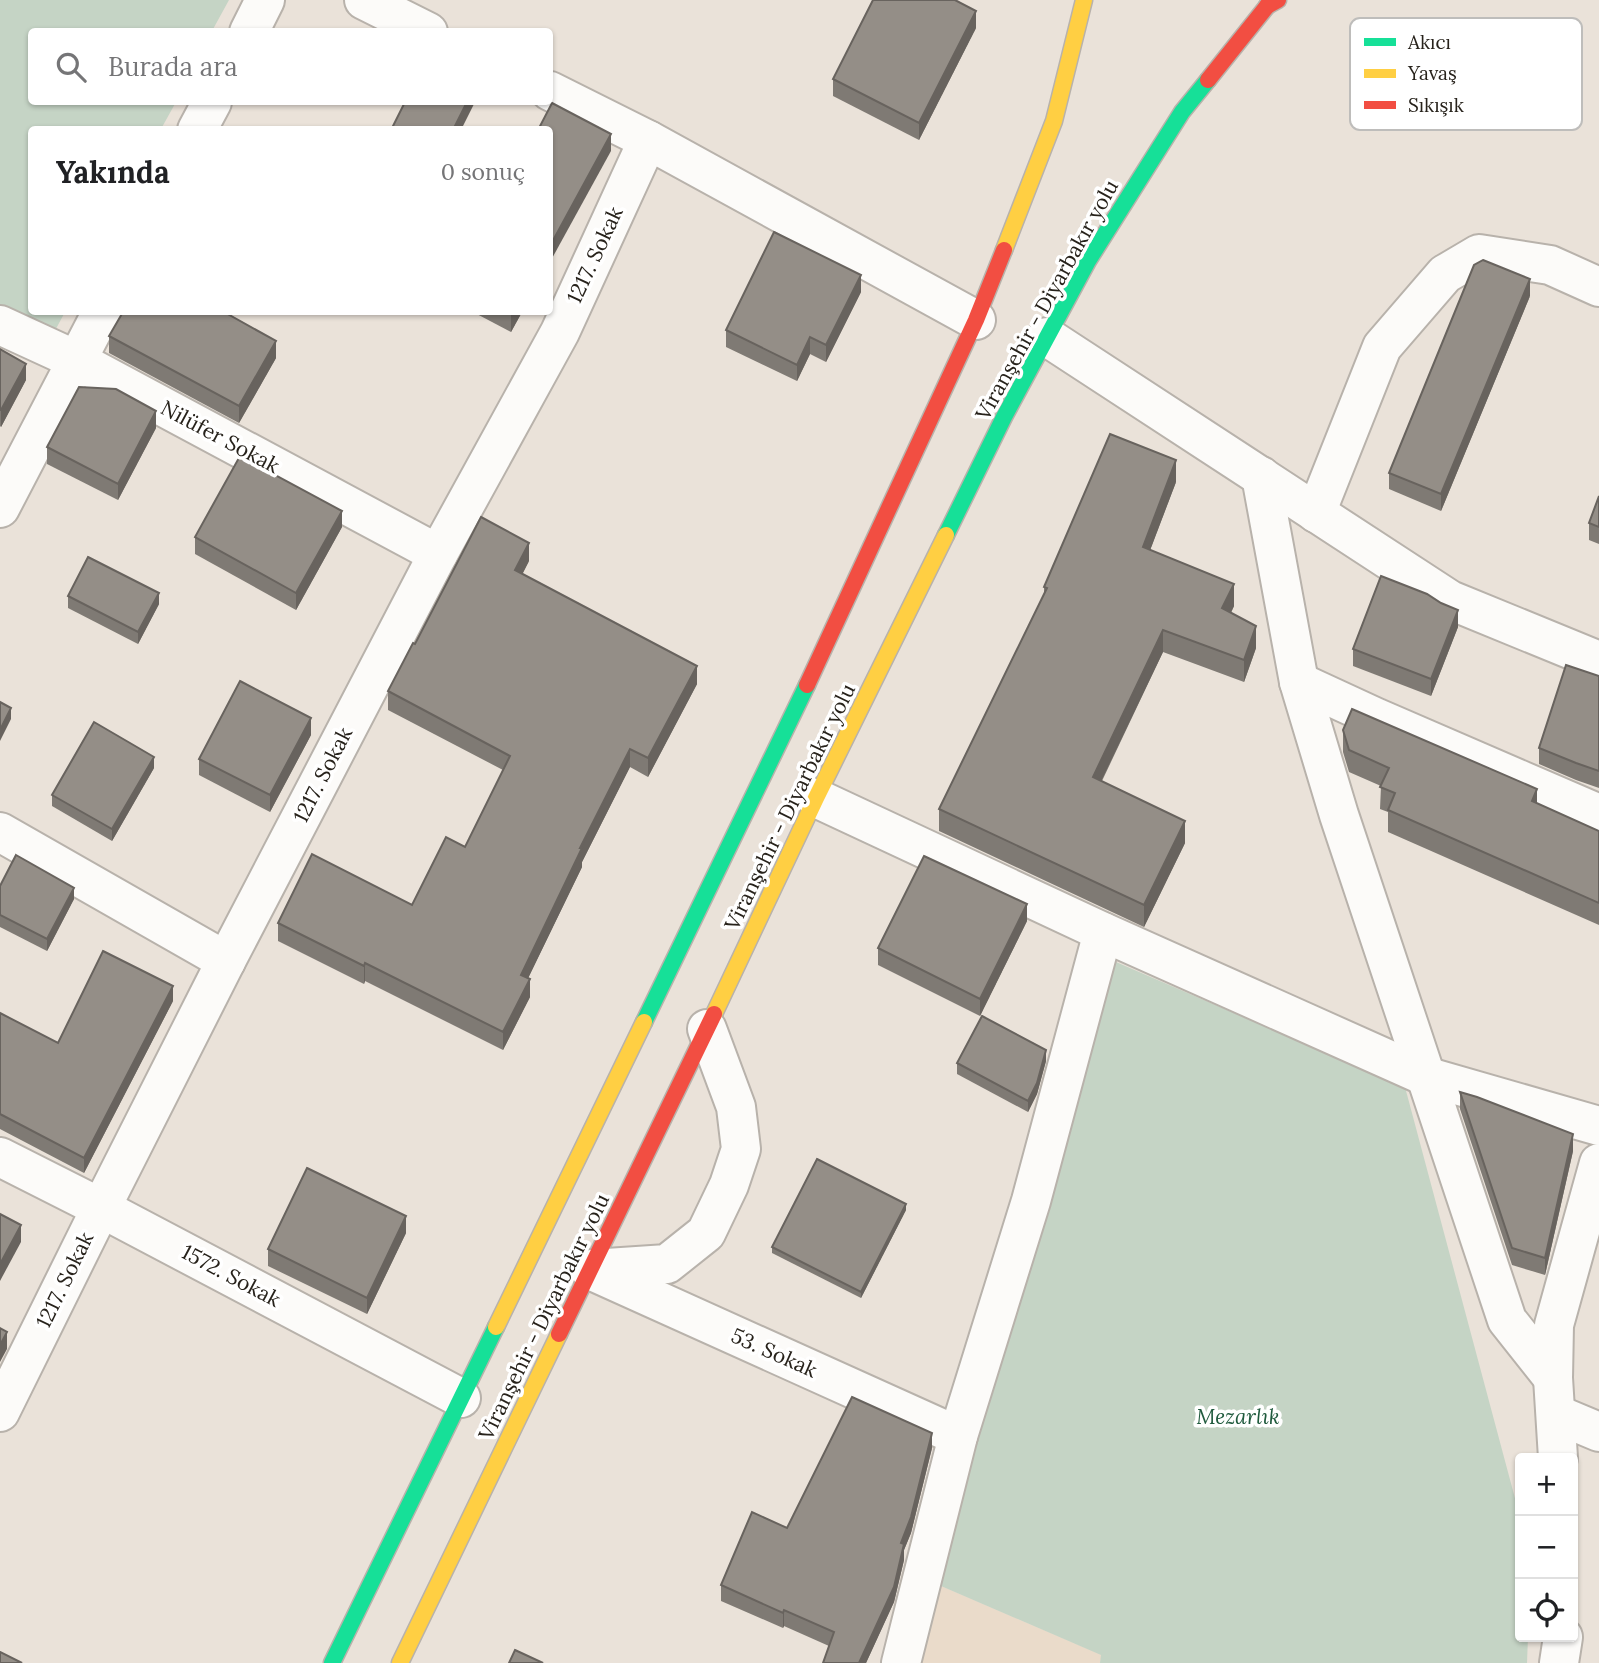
<!DOCTYPE html>
<html lang="tr">
<head>
<meta charset="utf-8">
<style>
  :root { --surface:#fff; --page:#f6f6f6; --text:#202124; --muted:#757577; --line:#e0e0e0 }
  body { margin:0; font-family:Lora,serif; background:var(--page); color:var(--text) }
  .controls { position:absolute; right:21px; bottom:21px; display:grid; overflow:hidden; border-radius:7px; box-shadow:0 2px 5px #0004 }
  .controls button { width:63px; height:63px; display:grid; place-items:center; padding:0; border:0; border-bottom:2px solid var(--line); background:var(--surface); color:var(--text); font:35px sans-serif }
  .list { margin:0; padding:0; list-style:none }
  h2 { display:flex; justify-content:space-between; align-items:center; height:91px; margin:0; padding:0 28px; font-size:30px }
  h2 small { font-size:23px; font-weight:400; color:var(--muted) }
  .icon { flex:none; width:38px; height:38px; fill:none; stroke:currentColor; stroke-width:2; stroke-linecap:round; stroke-linejoin:round }
  .map { position:relative; flex:none; width:1599px; height:1663px; overflow:hidden }
  .search { position:absolute; background:var(--surface); box-shadow:0 2px 5px #0004; left:28px; top:28px; width:525px; height:77px; display:flex; align-items:center; gap:18px; box-sizing:border-box; padding:0 24px; border-radius:7px; color:var(--muted); font-size:26px }
  .panel { position:absolute; background:var(--surface); box-shadow:0 2px 5px #0004; left:28px; top:126px; width:525px; height:189px; border-radius:7px }
  .map>svg:first-child { display:block }
  .built { fill:#eadbca }
  .green { fill:#c5d4c5 }
  .lines { fill:none; stroke-linecap:round; stroke-linejoin:round }
  .street-casing { stroke:#b8b2ab; stroke-width:42 }
  .fast-casing { stroke:#b8b2ab; stroke-width:19 }
  .slow-casing { stroke:#b8b2ab; stroke-width:19 }
  .jam-casing { stroke:#b8b2ab; stroke-width:19 }
  .street { stroke:#fcfbf9; stroke-width:38 }
  .fast { stroke:#16e098; stroke-width:16 }
  .slow { stroke:#ffcf43; stroke-width:16 }
  .jam { stroke:#f24e42; stroke-width:16 }
  .wall { fill:#7f7a74 }
  .shaded-wall { fill:#68635e }
  .building { fill:#948e87; stroke:#68635e; stroke-width:2 }
  .labels { text-anchor:middle; stroke-width:7; stroke-linejoin:round; paint-order:stroke }
  .street-label { font-size:21px; fill:#27221b; stroke:#fff }
  .park-label { font-size:21px; font-style:italic; fill:#1f5a3d; stroke:#fff }
  .key { fill:#fff; stroke:#bebdbb; stroke-width:2 }
  .key-label { font-size:19px; fill:#27221b }
</style>
</head>
<body>
<div class="map">
<svg width="1599" height="1663" viewBox="0 0 1599 1663">
  <rect width="100%" height="100%" fill="#eae2d9"/>
  <path class="built" d="M934 1583 1102 1655 1100 1663H911Z"/>
  <g class="green">
    <path d="M0 0H229L212 31 32 32V102H176L161 129 32 130V312H65L51 338 0 313Z"/>
    <path d="M1116 962 1405 1087 1520 1517V1637H1528L1527 1663H1100L1101 1655 934 1583Z"/>
  </g>
  <g class="lines">
    <g class="street-casing">
      <g id="street">
        <path d="M364 0 428 32"/>
        <path d="M249 32 265 0"/>
        <path d="M550 91 648 140 976 320"/>
        <path d="M197 130 212 102"/>
        <path d="M0 325 76 360 438 554"/>
        <path d="M1047 337 1450 600 1599 661"/>
        <path d="M1261 476 1299 682 1339 815 1507 1320 1553 1378"/>
        <path d="M0 508 102 312"/>
        <path d="M1316 513 1382 347 1445 274 1479 254 1550 265 1599 287"/>
        <path d="M1299 682 1377 718 1599 814"/>
        <path d="M816 798 1103 932 1425 1076 1599 1126"/>
        <path d="M0 832 226 961"/>
        <path d="M0 1157 101 1208 461 1398"/>
        <path d="M592 1269 667 1264 706 1233 729 1185 741 1149 736 1107 707 1029"/>
        <path d="M590 1270 958 1436"/>
        <path d="M0 1412 101 1208 226 961 438 554 560 332 648 140"/>
        <path d="M1556 1414 1599 1432"/>
        <path d="M1558 1458 1553 1378 1554 1325 1599 1163"/>
        <path d="M901 1663 958 1436 1031 1201 1103 932"/>
        <path d="M1559 1663 1563 1637"/>
      </g>
    </g>
    <g class="fast-casing">
      <g id="fast">
        <path d="M946 535 1004 417 1088 261 1182 112 1208 80"/>
        <path d="M644 1022 807 685"/>
        <path d="M332 1663 496 1327"/>
      </g>
    </g>
    <g class="slow-casing">
      <g id="slow">
        <path d="M1004 250 1054 121 1084 0"/>
        <path d="M714 1014 816 798 946 535"/>
        <path d="M496 1327 644 1022"/>
        <path d="M400 1663 559 1334"/>
      </g>
    </g>
    <g class="jam-casing">
      <g id="jam">
        <path d="M1267 6 1278 0"/>
        <path d="M1208 80 1272 0"/>
        <path d="M807 685 976 320 1004 250"/>
        <path d="M559 1334 714 1014"/>
      </g>
    </g>
    <use href="#street" class="street"/>
    <use href="#fast" class="fast"/>
    <use href="#slow" class="slow"/>
    <use href="#jam" class="jam"/>
  </g>
  <g class="wall">
    <path d="M976 28 919 140 833 96V79Z"/>
    <path d="M861 292 826 362 810 354 797 381 726 347V330Z"/>
    <path d="M1530 296 1441 511 1389 489V473Z"/>
    <path d="M473 312H522L511 332Z"/>
    <path d="M109 336 276 358 239 423 109 353Z"/>
    <path d="M0 349 26 380 1 427 0 426Z"/>
    <path d="M156 428 118 500 47 464V447Z"/>
    <path d="M1176 482 1150 550 1234 606 1231 613 1256 648 1244 682 1163 652 1102 781 1185 843 1144 927 939 831V809L1044 595V587Z"/>
    <path d="M1599 496V544L1589 540V523Z"/>
    <path d="M342 527 296 610 195 554V537Z"/>
    <path d="M529 561 522 574 697 684 648 777 630 767 582 862V867L528 978 530 997 503 1050 365 981 364 984 278 941V923L412 905 465 847 503 770 388 710V691L415 644Z"/>
    <path d="M68 596 159 604 138 644 68 608Z"/>
    <path d="M1441 603 1458 627 1431 696 1353 666V649Z"/>
    <path d="M1599 676V788L1576 780 1539 764V748Z"/>
    <path d="M1343 730 1537 803 1599 831V925L1388 832V812L1380 809 1381 786 1349 772 1343 752Z"/>
    <path d="M311 735 270 812 199 775V759Z"/>
    <path d="M154 768 112 841 52 806V795Z"/>
    <path d="M0 886 74 899 47 951 0 927Z"/>
    <path d="M1027 921 980 1016 878 965V948Z"/>
    <path d="M173 1001 84 1173 0 1129V1013L58 1043Z"/>
    <path d="M1046 1061 1037 1094 1028 1112 957 1074V1063Z"/>
    <path d="M1460 1092 1573 1151 1545 1275 1512 1265 1460 1109Z"/>
    <path d="M906 1210 861 1298 772 1253V1247Z"/>
    <path d="M406 1233 367 1314 268 1266V1249Z"/>
    <path d="M932 1448 911 1533 904 1550V1560L894 1602 866 1663H823L829 1646 784 1626 783 1628 721 1601V1585L787 1528Z"/>
  </g>
  <g class="shaded-wall">
    <path d="M976 11V28L919 140V123Z"/>
    <path d="M467 102H475L461 130H453Z"/>
    <path d="M611 134V151L550 262V246Z"/>
    <path d="M861 275V292L826 362V345Z"/>
    <path d="M1530 279V296L1441 511V494Z"/>
    <path d="M513 312H522L511 332V315Z"/>
    <path d="M810 337V354L797 381V365Z"/>
    <path d="M276 341V358L239 423V406Z"/>
    <path d="M26 364V380L1 427V410Z"/>
    <path d="M156 411V428L118 500V484Z"/>
    <path d="M1176 460V482L1143 569V547Z"/>
    <path d="M342 511V527L296 610V593Z"/>
    <path d="M529 543V561L515 589V570Z"/>
    <path d="M1234 584V606L1222 630V608Z"/>
    <path d="M159 593V604L138 644V632Z"/>
    <path d="M1458 610V627L1431 696V679Z"/>
    <path d="M1256 626V648L1244 682V660Z"/>
    <path d="M1163 630V652L1093 798V777Z"/>
    <path d="M697 666V684L648 777V758Z"/>
    <path d="M11 708V719L0 741V730Z"/>
    <path d="M311 718V735L270 812V795Z"/>
    <path d="M630 749V767L582 862V867L521 993V975L580 848Z"/>
    <path d="M154 757V768L112 841V829Z"/>
    <path d="M1537 789V811L1532 801Z"/>
    <path d="M1185 821V843L1144 927V905Z"/>
    <path d="M74 888V899L47 951V939Z"/>
    <path d="M1027 904V921L980 1016V999Z"/>
    <path d="M365 963V981L364 984V966Z"/>
    <path d="M530 979V997L503 1050V1032Z"/>
    <path d="M173 986V1001L84 1173V1158Z"/>
    <path d="M1046 1050V1061L1037 1094 1028 1112V1101Z"/>
    <path d="M1573 1134V1151L1545 1275V1258Z"/>
    <path d="M906 1204V1210L861 1298V1292Z"/>
    <path d="M406 1216V1233L367 1314V1298Z"/>
    <path d="M21 1225V1242L0 1281V1264Z"/>
    <path d="M7 1332V1349L0 1362V1345Z"/>
    <path d="M932 1433V1448L911 1533 904 1550V1560L894 1602 866 1663H859Z"/>
    <path d="M784 1610V1626L783 1628V1613Z"/>
  </g>
  <g class="building">
    <path d="M873 0H955L976 11 919 123 833 79Z"/>
    <path d="M405 102H467L453 130H391Z"/>
    <path d="M552 103 611 134 550 246V130H538Z"/>
    <path d="M774 232 861 275 826 345 810 337 797 365 726 330Z"/>
    <path d="M1483 260 1530 279 1441 494 1389 473 1474 265Z"/>
    <path d="M123 312H224L276 341 239 406 109 336Z"/>
    <path d="M0 349 26 364 1 410H0Z"/>
    <path d="M79 387 116 389 156 411 118 484 47 447Z"/>
    <path d="M1110 434 1176 460 1143 547 1234 584 1222 608 1256 626 1244 660 1163 630 1093 777 1185 821 1144 905 939 809 1047 588 1044 587Z"/>
    <path d="M240 456 342 511 296 593 195 537Z"/>
    <path d="M1599 496V527L1589 523Z"/>
    <path d="M481 517 529 543 515 570 697 666 648 758 630 749 580 848H582L521 975 530 979 503 1032 365 963 364 966 278 923 312 854 412 905 446 837 465 847 510 756 388 691 413 643 415 644Z"/>
    <path d="M88 557 159 593 138 632 68 596Z"/>
    <path d="M1381 576 1427 594 1441 603 1458 610 1431 679 1353 649Z"/>
    <path d="M1566 665 1599 676V771L1576 763 1539 748Z"/>
    <path d="M240 681 311 718 270 795 199 759Z"/>
    <path d="M0 702 11 708 0 730Z"/>
    <path d="M1352 709 1537 789 1532 801 1599 831V903L1388 810 1395 793 1380 787 1389 768 1349 750 1343 730Z"/>
    <path d="M94 722 154 757 112 829 52 795Z"/>
    <path d="M16 855 74 888 47 939 0 915V886Z"/>
    <path d="M924 856 1027 904 980 999 878 948Z"/>
    <path d="M103 951 173 986 84 1158 0 1114V1013L58 1043Z"/>
    <path d="M982 1016 1046 1050 1037 1083 1028 1101 957 1063Z"/>
    <path d="M1460 1092 1477 1097 1573 1134 1545 1258 1512 1248Z"/>
    <path d="M817 1159 906 1204 861 1292 772 1247Z"/>
    <path d="M307 1168 406 1216 367 1298 268 1249Z"/>
    <path d="M0 1214 21 1225 0 1264Z"/>
    <path d="M0 1328 7 1332 0 1345Z"/>
    <path d="M852 1397 932 1433 911 1517 901 1543 904 1544 894 1587 859 1663H823L834 1632 784 1610 783 1613 721 1585 752 1512 787 1528Z"/>
    <path d="M515 1650 543 1663H509Z"/>
    <path d="M0 1652 22 1663H0Z"/>
  </g>
  <g class="labels">
    <g class="street-label">
      <text transform="translate(595 255) rotate(-65)" y="7">1217. Sokak</text>
      <text transform="translate(1047 300) rotate(-61)" y="7">Viranşehir - Diyarbakır yolu</text>
      <text transform="translate(220 437) rotate(28)" y="7">Nilüfer Sokak</text>
      <text transform="translate(323 775) rotate(-63)" y="7">1217. Sokak</text>
      <text transform="translate(790 807) rotate(-64)" y="7">Viranşehir - Diyarbakır yolu</text>
      <text transform="translate(231 1276) rotate(28)" y="7">1572. Sokak</text>
      <text transform="translate(65 1280) rotate(-64)" y="7">1217. Sokak</text>
      <text transform="translate(544 1317) rotate(-64)" y="7">Viranşehir - Diyarbakır yolu</text>
      <text transform="translate(774 1353) rotate(24)" y="7">53. Sokak</text>
    </g>
    <g class="park-label">
      <text x="1238" y="1424">Mezarlık</text>
    </g>
  </g>
  <rect x="1350" y="18" width="232" height="112" rx="10" class="key"/>
  <rect x="1364" y="38" width="32" height="8" fill="#16e098"/>
  <rect x="1364" y="69" width="32" height="9" fill="#ffcf43"/>
  <rect x="1364" y="101" width="32" height="8" fill="#f24e42"/>
  <g class="key-label">
    <text x="1408" y="49">Akıcı</text>
    <text x="1408" y="80">Yavaş</text>
    <text x="1408" y="112">Sıkışık</text>
  </g>
</svg>
<div class="controls">
<button>+</button>
<button>−</button>
<button><svg class="icon" aria-label="locate" viewBox="0 0 24 24"><circle cx="12" cy="12" r="6"/><path d="M12 2v4M12 18v4M2 12h4M18 12h4"/></svg></button>
</div>
<div class="search"><svg class="icon" aria-label="search" viewBox="0 0 24 24"><circle cx="10" cy="10" r="6"/><path d="M15 15l6 6"/></svg>Burada ara</div>
<section class="panel">
<h2>Yakında<small>0 sonuç</small></h2>
<ul class="list">
</ul>
</section>
</div>
</body>
</html>
